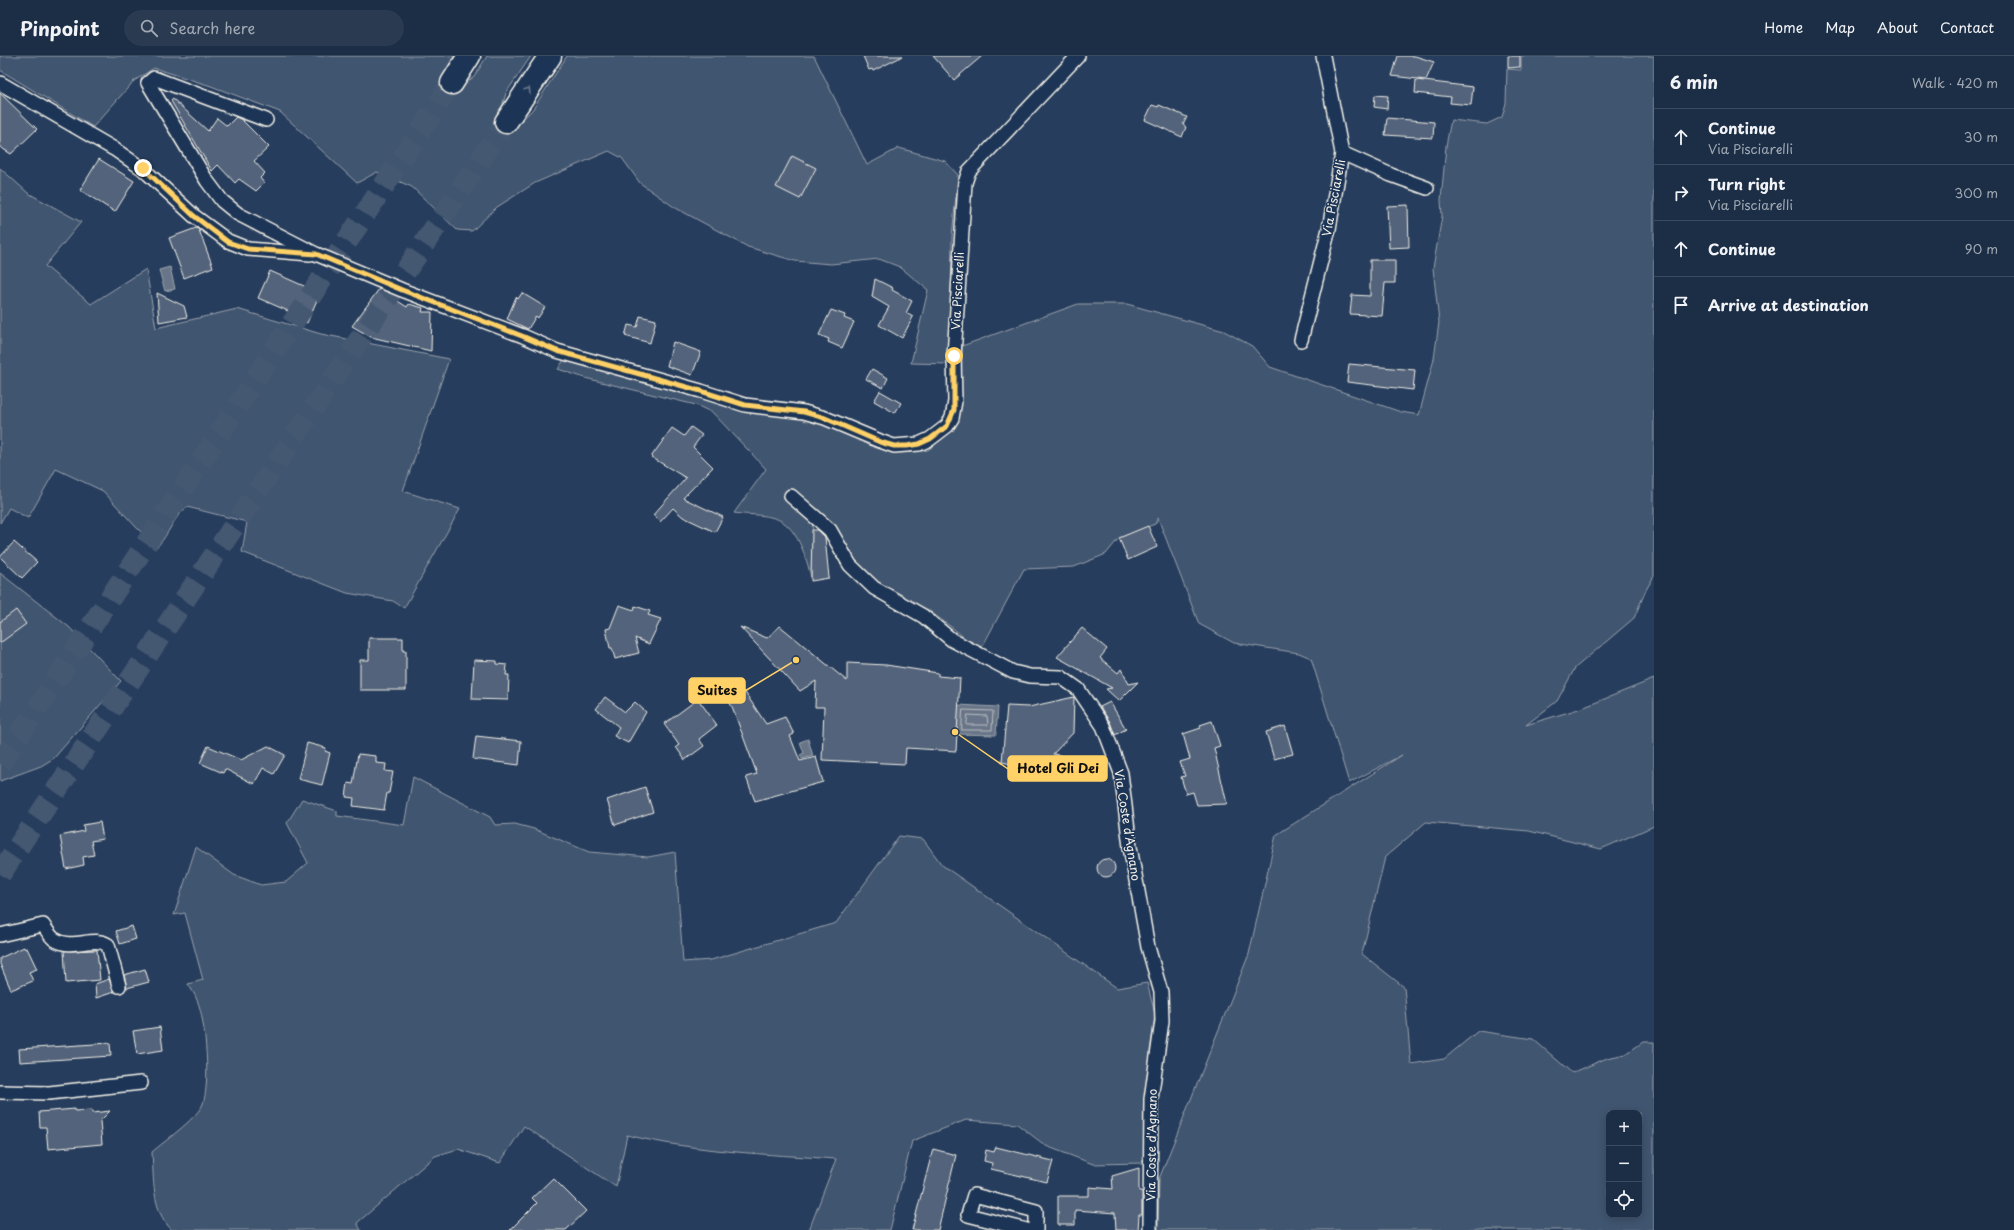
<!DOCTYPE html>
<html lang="en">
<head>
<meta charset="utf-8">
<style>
  :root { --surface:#1c2e46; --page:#293a51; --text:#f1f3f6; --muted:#a0a8b3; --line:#3a4a5f }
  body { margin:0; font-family:"Playpen Sans",sans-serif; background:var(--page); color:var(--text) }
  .controls { position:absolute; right:12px; bottom:12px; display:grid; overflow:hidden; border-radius:8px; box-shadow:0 2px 10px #0003 }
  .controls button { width:36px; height:36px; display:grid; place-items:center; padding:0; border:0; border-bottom:1px solid var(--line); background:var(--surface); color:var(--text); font:20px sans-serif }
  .stop { position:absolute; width:12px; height:12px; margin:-9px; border:3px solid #ffd166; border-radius:50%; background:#fff }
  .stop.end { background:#ffd166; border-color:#fff; box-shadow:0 1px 4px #0008 }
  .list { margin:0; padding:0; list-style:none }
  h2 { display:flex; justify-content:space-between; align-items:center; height:52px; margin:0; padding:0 16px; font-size:17px }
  h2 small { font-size:13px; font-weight:400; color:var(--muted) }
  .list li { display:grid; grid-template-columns:26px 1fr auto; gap:12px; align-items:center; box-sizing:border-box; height:56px; padding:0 16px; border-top:1px solid var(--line) }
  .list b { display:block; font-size:15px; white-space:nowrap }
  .list p { margin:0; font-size:13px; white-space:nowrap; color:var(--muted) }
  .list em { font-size:13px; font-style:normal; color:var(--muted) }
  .icon { flex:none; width:22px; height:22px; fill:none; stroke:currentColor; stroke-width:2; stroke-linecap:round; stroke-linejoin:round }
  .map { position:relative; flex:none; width:1654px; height:1174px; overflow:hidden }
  header { display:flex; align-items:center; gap:24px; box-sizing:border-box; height:56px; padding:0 20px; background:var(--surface); border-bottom:1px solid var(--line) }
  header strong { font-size:19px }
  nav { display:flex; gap:22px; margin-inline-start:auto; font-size:14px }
  .search { width:280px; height:36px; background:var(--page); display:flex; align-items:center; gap:10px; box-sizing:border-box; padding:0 14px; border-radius:22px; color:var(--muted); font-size:15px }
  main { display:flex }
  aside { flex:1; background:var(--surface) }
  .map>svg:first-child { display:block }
  .green { fill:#40546f; stroke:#9aa2ac; fill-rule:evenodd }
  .water { fill:#677588; stroke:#9fa7ae }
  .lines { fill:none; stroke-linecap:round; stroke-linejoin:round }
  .shore { stroke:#bcbfc2; stroke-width:1 }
  .building { fill:#52647b; stroke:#f4f1e8 }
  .highway-tunnel { stroke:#455872; stroke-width:22; stroke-dasharray:22 11; stroke-linecap:butt }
  .street-casing { stroke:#f4f1e8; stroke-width:16 }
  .highway-casing { stroke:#f4f1e8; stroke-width:25 }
  .street { stroke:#1d3557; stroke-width:13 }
  .highway { stroke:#1d3557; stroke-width:22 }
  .oneway { stroke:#68778a }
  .route { stroke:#ffd166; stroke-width:5 }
  .labels { text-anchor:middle; stroke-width:3; stroke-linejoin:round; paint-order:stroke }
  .street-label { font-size:12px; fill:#f4f1e8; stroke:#1d3557 }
  .leader { fill:none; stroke:#ffd166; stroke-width:1.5 }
  .callout-dot { fill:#ffd166; stroke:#1d3557; stroke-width:1.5 }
  .callout { fill:#ffd166; stroke:#ffd166; stroke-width:1.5 }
  .callout-label { font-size:13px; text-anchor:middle; font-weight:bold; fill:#111 }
</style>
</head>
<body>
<header>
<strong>Pinpoint</strong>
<div class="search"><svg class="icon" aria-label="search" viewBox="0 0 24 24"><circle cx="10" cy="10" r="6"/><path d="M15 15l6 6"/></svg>Search here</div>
<nav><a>Home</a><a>Map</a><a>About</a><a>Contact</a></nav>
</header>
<main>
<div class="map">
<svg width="1654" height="1174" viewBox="0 0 1654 1174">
  <rect width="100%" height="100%" fill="#263d5d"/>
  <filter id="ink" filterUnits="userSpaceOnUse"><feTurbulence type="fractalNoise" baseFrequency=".025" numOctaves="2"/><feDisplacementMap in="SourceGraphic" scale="8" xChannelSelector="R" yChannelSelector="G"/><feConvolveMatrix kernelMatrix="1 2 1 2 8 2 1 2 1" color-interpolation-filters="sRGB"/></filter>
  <g filter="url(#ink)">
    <g class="green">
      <path d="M0 0H454L446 14V23L458 32 474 21 487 0H531L506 37 503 47 505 61 519 67 533 53 567 0H814L867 109 899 92 945 105 958 119 952 180 950 308 911 307 928 234 900 211 879 203 831 208 795 205 748 191 674 151 640 127 622 102 609 95 535 127 497 151 472 175 457 174 412 131 377 116 357 127 280 56 211 30 154 12 134 25 93 71 0 14Z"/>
      <path d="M1521 0H1654V520L1646 534 1634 562 1575 612 1557 645 1526 669 1582 652 1654 623V770L1601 793 1529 775 1426 766 1385 801 1362 898 1404 931 1411 1008 1444 1003 1478 975 1533 983 1572 1017 1607 1002 1626 998 1643 986H1654V1174H1158L1159 1123 1249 898 1276 779 1402 699 1349 727 1311 602 1299 597 1234 587 1199 568 1158 462 1155 468 1119 482 1106 498 1074 511 1024 513 980 595 954 573 928 554 882 531 855 510 813 457 811 521C806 501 797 468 774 462 762 458 747 459 734 457L766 413 713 357 696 349 585 322 558 313 564 304 689 336 807 362 888 393 909 396 928 394 949 377 961 352 962 290 1078 248H1127L1224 275 1252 290 1270 311 1401 356 1419 359 1434 303 1439 266 1433 212 1442 160 1441 144 1446 90 1451 64 1487 68 1502 61 1506 47 1507 13 1521 14ZM1609 1057H1639V1159H1609Z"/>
      <path d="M0 112 28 137 81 166 45 210 91 248 146 213 156 272 237 253 321 278 449 303 403 435 460 453 404 552 393 545 347 537 242 496 247 466 187 451C172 463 170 477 157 491L136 471 103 435 56 413 28 462 9 452 0 467Z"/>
      <path d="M0 517 69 571 121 625 54 702 41 710 0 725Z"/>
      <path d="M413 721 490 761 495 769 515 768 534 773 589 796 648 801 675 796 683 906 711 904 836 867 899 780 923 783 942 809 1117 932 1147 927 1155 958 1150 995 1143 1107 1093 1108 1046 1090 1017 1068 966 1064 912 1085 890 1174H809L836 1103C766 1098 696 1096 627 1079L616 1131 524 1070 500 1107 458 1093 435 1100 357 1167 361 1174H172C151 1154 154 1122 152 1096 165 1085 194 1064 202 1050 211 1032 206 963 197 944 195 938 191 933 188 928L203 924 185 857 174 859 196 791 234 819 261 829 286 826 308 807 287 767 302 743 337 755V760L404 769Z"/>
    </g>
    <g class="water">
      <path d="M170 211 175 233 165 235 159 214Z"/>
      <path d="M958 649 998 651 996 679 956 678Z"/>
      <path d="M808 683 813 700 802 703 800 699 804 697 800 686Z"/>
    </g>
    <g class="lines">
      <g class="shore">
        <path d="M963 654 993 655 992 674H962Z"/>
        <path d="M968 659 987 660 988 669H967Z"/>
      </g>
    </g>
    <g class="building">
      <path d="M863 0H903L873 15 872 13 869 14Z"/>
      <path d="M933 0H982L954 24Z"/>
      <path d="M1398 0H1415L1434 6 1426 24 1392 20Z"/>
      <path d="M1508 0H1520V11L1508 12Z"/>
      <path d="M1416 24 1473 31 1471 49 1450 47 1451 41 1415 37Z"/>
      <path d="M0 37 37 73 11 98 0 91Z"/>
      <path d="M1375 39 1388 40 1387 53 1374 51Z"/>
      <path d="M173 43 208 75 217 62 227 70 236 61 242 64 269 91 254 105 265 117 260 122 264 127 256 135 239 123 235 127 218 109 212 115 171 45Z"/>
      <path d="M1152 49 1158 51 1159 49 1187 61 1183 69 1186 71 1182 81 1145 64Z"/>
      <path d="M1387 62 1434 66 1433 82 1385 79Z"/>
      <path d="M792 100 816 112 800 143 776 131Z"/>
      <path d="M99 103 134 125 115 156 80 134Z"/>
      <path d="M1408 149 1409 191 1389 192 1387 150Z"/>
      <path d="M196 172 199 174 213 211 184 222 169 182Z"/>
      <path d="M1370 204H1395V227H1385L1382 260 1350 258 1352 239 1370 240Z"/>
      <path d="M270 215 320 237 307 267 287 258 288 255 258 242Z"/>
      <path d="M875 223 893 232 892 234 912 245 906 257 913 261 902 282 879 269 889 251 872 241Z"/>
      <path d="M379 233 407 251 409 248 423 252 422 256H432L431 295 371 281 352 270Z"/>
      <path d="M157 237 184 250 187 261 159 266Z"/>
      <path d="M522 237 545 251 538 262 536 260 528 273 507 263 516 241 518 243Z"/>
      <path d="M831 254 845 259 844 262 854 266 842 292 828 286 829 283 819 279Z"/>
      <path d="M640 260 656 264 650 287 625 280 628 269 637 271Z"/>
      <path d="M673 286 701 296 692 319 667 310Z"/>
      <path d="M1349 308 1415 314 1413 334 1347 326Z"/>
      <path d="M872 313 888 322 883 332 866 323Z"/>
      <path d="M880 335 901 347 895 357 874 345Z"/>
      <path d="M691 371 702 379 693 391 713 411 683 442 723 461 715 476 683 461 673 452 660 466 653 459 686 422 651 401 672 372 684 380Z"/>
      <path d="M1148 470 1157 491 1128 504 1119 482Z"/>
      <path d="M812 474H818L825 481 829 522 811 525Z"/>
      <path d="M14 486 37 506 22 522 0 501Z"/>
      <path d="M619 549 634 554 635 550 650 555 648 559 661 563 649 588 635 582 639 597 615 603 612 592H610L606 573 610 572Z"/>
      <path d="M16 554 26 568 0 587V566Z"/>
      <path d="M780 570 847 625V607L886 609 938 617V620L960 622 956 695 906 692 905 708 822 704 824 651H815L816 625 800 635 740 571 767 582Z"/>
      <path d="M1082 572 1107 593 1100 602 1118 617 1121 613 1129 628 1138 626 1119 645 1106 633 1112 632 1057 601Z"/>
      <path d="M369 582H403V595H406V634H360V604H369Z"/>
      <path d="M474 604 497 605V608L507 609 506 619H509L508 644 472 643Z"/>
      <path d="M744 635 766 668 785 661 794 678 790 680 800 705 816 701 823 726 755 745 746 721 757 718 733 653 729 645Z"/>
      <path d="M605 641 625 656 635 646 646 656 628 687 614 680 619 671 596 653Z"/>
      <path d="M1074 641 1073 677 1053 698 1095 706 1090 725 1002 706 1007 650 1029 651Z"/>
      <path d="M698 643 717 669 699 683 704 690 685 704 676 691 679 689 664 668Z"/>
      <path d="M1110 646 1126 673 1115 679 1110 666 1100 651Z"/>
      <path d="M1212 665 1220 690 1214 692 1227 748 1197 749 1193 736 1186 738 1181 721 1185 720 1180 706 1190 703 1183 678 1201 672 1200 669Z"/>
      <path d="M1285 670 1293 698 1274 703 1266 676Z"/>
      <path d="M476 680 521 685 519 709 473 703Z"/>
      <path d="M307 687 326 692 325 695 330 697 322 729 298 723Z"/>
      <path d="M208 690 241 704 268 690 285 699 274 718 263 712 254 728 225 713 223 717 200 707Z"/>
      <path d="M358 698 376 700V707L386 708 385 715 393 716 389 737H387L384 754 353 750 354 742 346 741 348 727 353 728Z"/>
      <path d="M645 731 653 756 615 769 607 744Z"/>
      <path d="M100 766 103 783 91 785 94 799 83 801 84 809 66 813 60 780 84 775 83 769Z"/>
      <circle cx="1106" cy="812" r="9"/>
      <path d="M132 870 136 883 120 888 116 875Z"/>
      <path d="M24 891 25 893 27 892 37 913 29 916 33 925 11 934 0 908V902Z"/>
      <path d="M97 894 100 924 66 927 64 895Z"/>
      <path d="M145 913 149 926 127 932 124 919Z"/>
      <path d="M109 923 114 936 96 942 95 928Z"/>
      <path d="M160 971 163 994 137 998 133 975Z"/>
      <path d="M110 987 111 1000 20 1006 19 993Z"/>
      <path d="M75 1053V1055L92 1054V1057L110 1055 100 1065 102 1088 48 1093 46 1071H40L39 1056Z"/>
      <path d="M996 1091 1053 1105 1047 1126 991 1113 992 1107 984 1105 986 1094 994 1096Z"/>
      <path d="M933 1093 956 1099 938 1174H912Z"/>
      <path d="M1139 1112V1135H1142V1159H1139L1138 1174H1116L1115 1157 1075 1154V1169H1058V1140H1089V1131L1113 1133 1112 1120Z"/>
      <path d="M553 1122 586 1155 566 1174H510L537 1147 532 1142Z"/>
    </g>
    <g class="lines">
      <g class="highway-tunnel">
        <path d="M0 708 452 27"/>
        <path d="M0 818 506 66"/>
      </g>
      <g class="street-casing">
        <g id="street">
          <path d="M0 27 114 93 143 113 194 160 228 185 248 193 310 198"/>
          <path d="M266 64 154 22 148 27 207 125 222 145 238 158 316 198 402 234 523 280 557 295 701 335 745 349 804 356 825 362 880 385 894 390 919 388 930 383 947 370 952 362 955 345 954 300 965 127 969 115 1078 0"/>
          <path d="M1342 97 1391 119 1427 132"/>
          <path d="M1301 284 1329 173 1342 97 1323 0"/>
          <path d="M791 440 830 474 850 509 874 532 923 560 952 584 1013 616 1030 620 1061 621 1078 633 1103 670 1121 717 1130 791 1148 891 1161 936 1162 965 1151 1043 1150 1174"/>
          <path d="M0 879 43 869C46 873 50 880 54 883 72 895 93 879 108 889L119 930"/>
          <path d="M0 1036 49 1037 141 1027"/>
          <path d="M1027 1174 968 1159 974 1139 1036 1155V1174"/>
        </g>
      </g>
      <g class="highway-casing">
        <g id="highway">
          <path d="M452 27 469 0"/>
          <path d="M506 66 550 0"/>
        </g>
      </g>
      <use href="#street" class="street"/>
      <use href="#highway" class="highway"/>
    </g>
    <defs><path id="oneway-chevron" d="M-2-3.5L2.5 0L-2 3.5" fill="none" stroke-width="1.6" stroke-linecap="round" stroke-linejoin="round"/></defs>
    <use class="oneway" href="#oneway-chevron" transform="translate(528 34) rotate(-57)"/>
  </g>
  <g class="lines" filter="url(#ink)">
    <path class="route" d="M143 112 194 160 228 186 248 193 316 198 402 234 522 280 557 295 701 335 745 349 804 356 825 362 880 386 894 390H907L919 388 930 383 947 370 954 354V300"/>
  </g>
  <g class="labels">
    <g class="street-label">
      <text transform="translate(1334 142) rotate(-79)" y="4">Via Pisciarelli</text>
      <text transform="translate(958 235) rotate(-87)" y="4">Via Pisciarelli</text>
      <text transform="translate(1127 769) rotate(81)" y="4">Via Coste d'Agnano</text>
      <text transform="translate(1152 1089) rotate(-89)" y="4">Via Coste d'Agnano</text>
    </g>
  </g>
  <path class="leader" d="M796 604L745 635M955 676L1008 713"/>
  <g class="callout-dot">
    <circle cx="796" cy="604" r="4"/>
    <circle cx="955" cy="676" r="4"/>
  </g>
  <g class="callout">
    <rect x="689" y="622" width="56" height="25" rx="4"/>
    <rect x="1008" y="700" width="99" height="25" rx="4"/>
  </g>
  <g class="callout-label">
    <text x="717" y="639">Suites</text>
    <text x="1058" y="717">Hotel Gli Dei</text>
  </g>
</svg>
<div class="controls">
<button>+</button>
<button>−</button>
<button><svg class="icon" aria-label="locate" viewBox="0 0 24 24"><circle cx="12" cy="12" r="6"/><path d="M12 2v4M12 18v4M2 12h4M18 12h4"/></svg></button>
</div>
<div class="stop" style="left:954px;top:300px"></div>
<div class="stop end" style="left:143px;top:112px"></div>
</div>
<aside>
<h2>6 min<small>Walk · 420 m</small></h2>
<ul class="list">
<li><svg class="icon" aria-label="ahead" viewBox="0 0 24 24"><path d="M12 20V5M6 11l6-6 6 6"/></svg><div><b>Continue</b><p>Via Pisciarelli</p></div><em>30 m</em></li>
<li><svg class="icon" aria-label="right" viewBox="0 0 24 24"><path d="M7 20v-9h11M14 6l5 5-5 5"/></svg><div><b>Turn right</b><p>Via Pisciarelli</p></div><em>300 m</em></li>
<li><svg class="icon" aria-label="ahead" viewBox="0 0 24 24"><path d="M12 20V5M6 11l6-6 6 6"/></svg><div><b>Continue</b></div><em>90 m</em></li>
<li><svg class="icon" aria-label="arrive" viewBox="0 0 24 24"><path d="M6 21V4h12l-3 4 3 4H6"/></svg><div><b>Arrive at destination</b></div></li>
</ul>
</aside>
</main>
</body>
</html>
